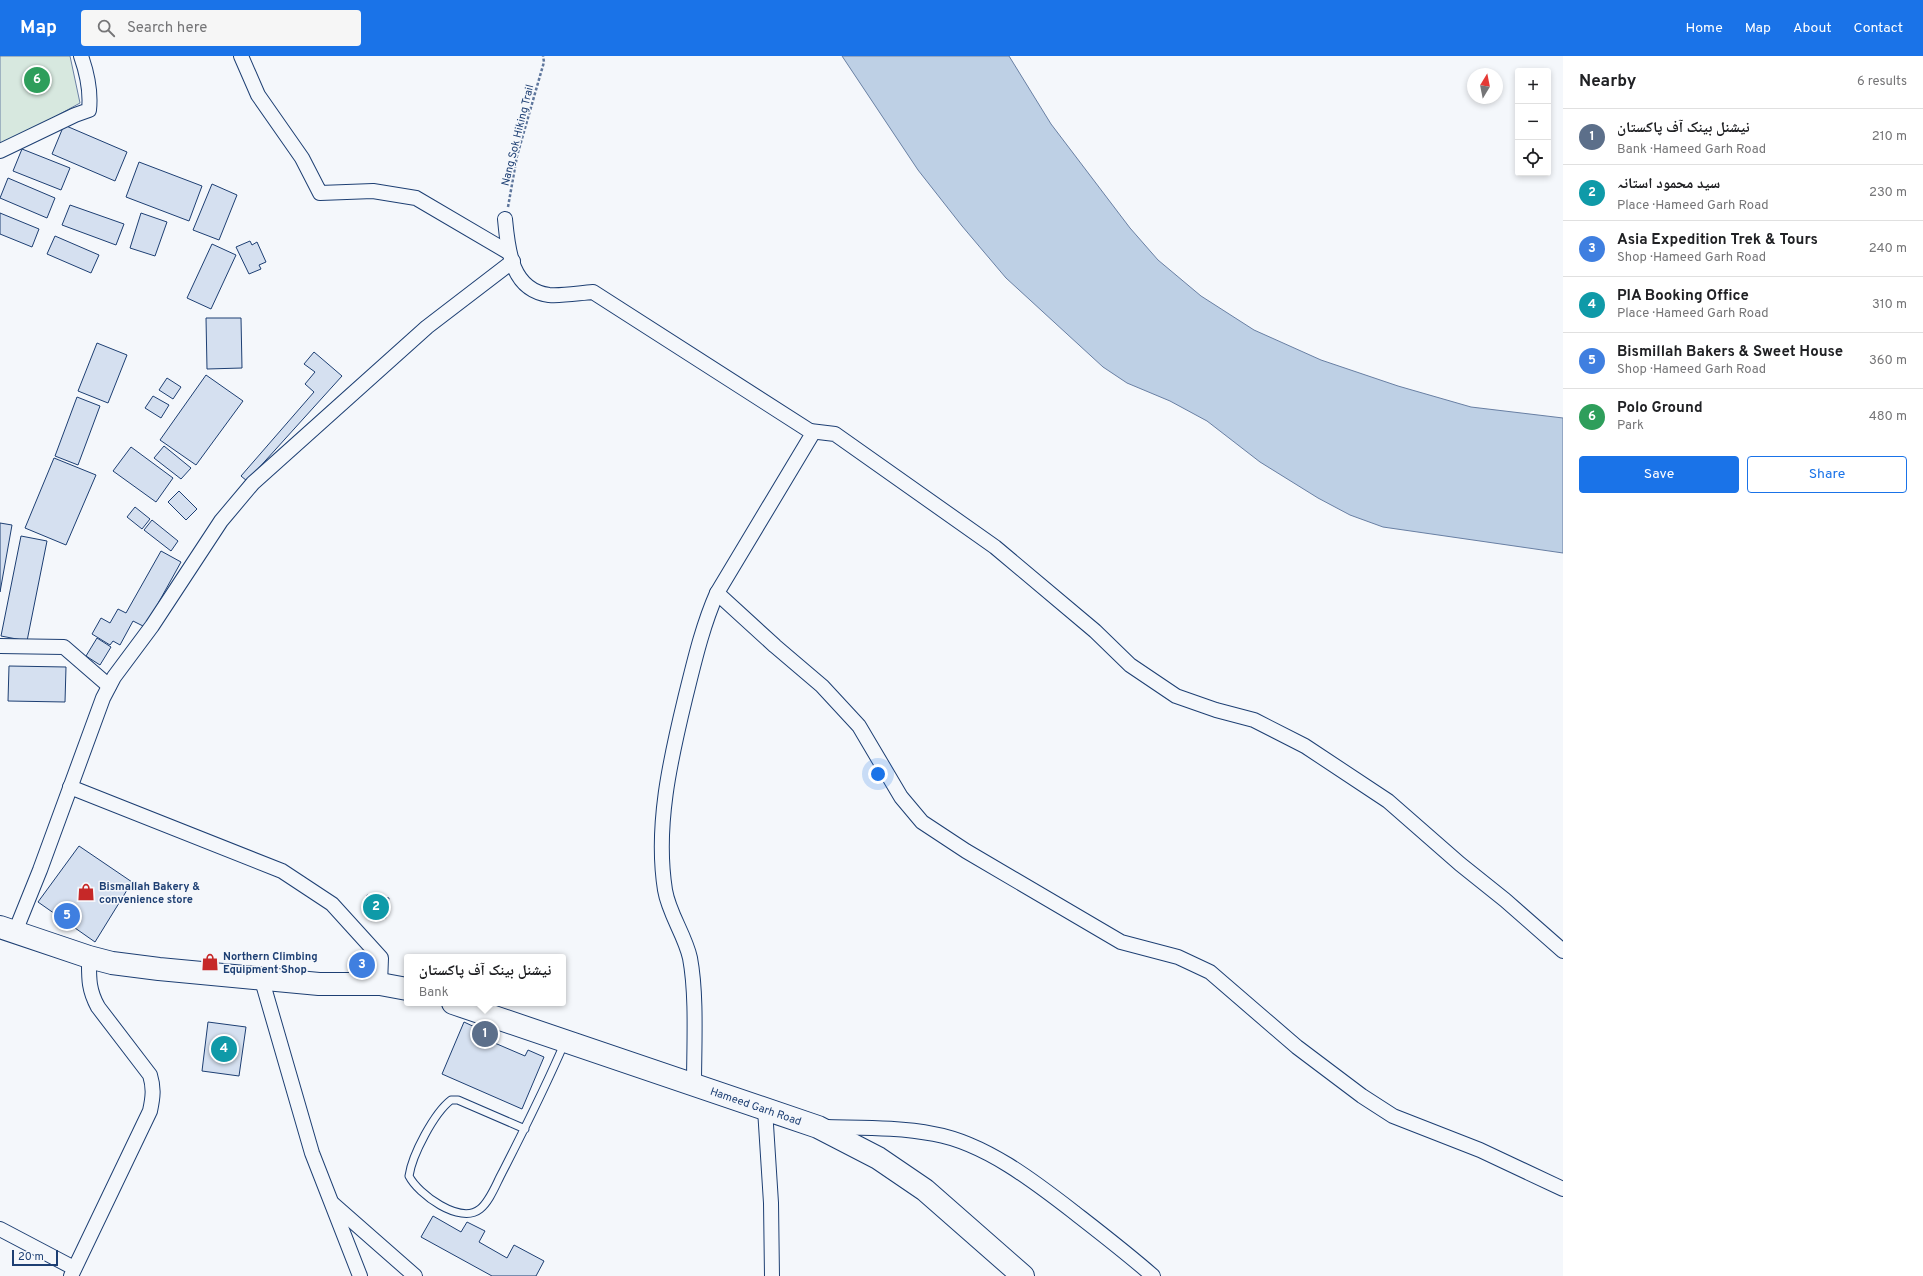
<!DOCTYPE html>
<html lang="en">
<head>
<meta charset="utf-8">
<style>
  :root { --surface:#fff; --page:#f6f6f6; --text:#202124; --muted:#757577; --line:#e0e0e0; --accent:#1a73e8 }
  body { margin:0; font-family:Overpass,"Noto Naskh Arabic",sans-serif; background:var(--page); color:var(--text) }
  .controls { position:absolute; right:12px; top:12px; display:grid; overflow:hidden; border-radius:4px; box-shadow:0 2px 6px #0003 }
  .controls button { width:36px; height:36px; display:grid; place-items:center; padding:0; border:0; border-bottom:1px solid var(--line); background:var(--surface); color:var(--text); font:20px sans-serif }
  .compass { position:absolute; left:1467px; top:12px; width:36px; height:36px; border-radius:50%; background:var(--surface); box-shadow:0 2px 6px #0003; rotate:10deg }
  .scale { position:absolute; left:12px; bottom:10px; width:46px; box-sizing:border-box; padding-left:4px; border:2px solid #1d3f73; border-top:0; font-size:11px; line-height:14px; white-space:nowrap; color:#1d3f73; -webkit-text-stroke:3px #f4f7fb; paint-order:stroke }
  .you { position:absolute; left:878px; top:718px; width:14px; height:14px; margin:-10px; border:3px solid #fff; border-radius:50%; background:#1a73e8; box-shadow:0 0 0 6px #1a73e833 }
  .badge { display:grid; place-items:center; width:26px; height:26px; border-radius:50%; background:var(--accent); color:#fff; font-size:13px; font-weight:700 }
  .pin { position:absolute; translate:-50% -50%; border:2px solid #fff; box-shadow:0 1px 4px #0006 }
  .popup { position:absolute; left:404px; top:898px; width:162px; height:52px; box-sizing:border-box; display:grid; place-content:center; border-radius:4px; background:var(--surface); filter:drop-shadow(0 1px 3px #0005); font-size:13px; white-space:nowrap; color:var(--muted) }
  .popup b { font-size:15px; color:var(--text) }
  .popup::after { content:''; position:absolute; left:50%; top:100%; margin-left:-8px; border:8px solid transparent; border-top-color:var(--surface) }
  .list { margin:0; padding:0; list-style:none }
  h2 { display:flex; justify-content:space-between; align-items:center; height:52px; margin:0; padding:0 16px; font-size:17px }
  h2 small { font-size:13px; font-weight:400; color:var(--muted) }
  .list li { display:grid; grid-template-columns:26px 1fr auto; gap:12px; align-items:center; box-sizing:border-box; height:56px; padding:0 16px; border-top:1px solid var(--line) }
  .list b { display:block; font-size:15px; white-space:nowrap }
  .list p { margin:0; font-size:13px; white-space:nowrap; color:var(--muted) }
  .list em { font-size:13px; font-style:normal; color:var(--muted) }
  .actions { display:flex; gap:8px; padding:12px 16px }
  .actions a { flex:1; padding:9px 0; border:1px solid var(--accent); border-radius:4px; text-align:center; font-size:14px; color:var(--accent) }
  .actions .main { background:var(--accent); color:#fff }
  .icon { flex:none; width:22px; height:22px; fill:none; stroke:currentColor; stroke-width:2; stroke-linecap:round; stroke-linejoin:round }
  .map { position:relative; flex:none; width:1563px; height:1220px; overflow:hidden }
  header { display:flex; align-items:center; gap:24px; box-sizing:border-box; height:56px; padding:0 20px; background:var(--accent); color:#fff }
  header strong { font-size:19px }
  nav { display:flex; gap:22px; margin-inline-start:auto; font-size:14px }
  .search { width:280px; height:36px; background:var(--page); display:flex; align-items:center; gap:10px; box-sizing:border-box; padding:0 14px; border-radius:4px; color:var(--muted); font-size:15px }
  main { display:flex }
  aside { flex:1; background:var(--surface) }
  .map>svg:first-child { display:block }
  .green { fill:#d7e8df; stroke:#687fa3 }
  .water { fill:#bed0e5; stroke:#687fa3 }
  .building { fill:#d5e0f0; stroke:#1d3f73 }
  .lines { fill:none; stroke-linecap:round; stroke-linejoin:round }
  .service-casing { stroke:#1d3f73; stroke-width:9 }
  .minor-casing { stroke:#1d3f73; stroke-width:16 }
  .trunk-casing { stroke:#1d3f73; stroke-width:24 }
  .path { stroke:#5e769c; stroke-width:2.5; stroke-dasharray:3 2; stroke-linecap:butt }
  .service { stroke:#f4f7fb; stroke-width:7 }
  .minor { stroke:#f4f7fb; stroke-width:14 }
  .trunk { stroke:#f4f7fb; stroke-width:22 }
  .labels { text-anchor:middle; stroke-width:3; stroke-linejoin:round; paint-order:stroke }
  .street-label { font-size:11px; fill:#1d3f73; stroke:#f4f7fb }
  .poi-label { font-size:11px; font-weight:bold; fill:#1d3f73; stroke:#f4f7fb; text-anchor:start }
</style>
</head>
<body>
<header>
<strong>Map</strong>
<div class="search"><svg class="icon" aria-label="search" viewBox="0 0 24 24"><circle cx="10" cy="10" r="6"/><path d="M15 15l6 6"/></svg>Search here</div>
<nav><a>Home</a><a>Map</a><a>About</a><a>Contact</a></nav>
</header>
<main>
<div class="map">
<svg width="1563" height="1220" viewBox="0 0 1563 1220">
  <rect width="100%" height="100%" fill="#f4f7fb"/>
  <path class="green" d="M0 0H70L80 47 0 91Z"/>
  <path class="water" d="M842 0H1009L1051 68 1130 172 1158 204 1201 240 1254 274 1321 304 1398 330 1471 351 1563 362V497L1383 471 1350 459 1318 442 1260 406 1207 365 1170 345 1127 327 1103 311 1006 222 962 170 918 114Z"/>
  <g class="building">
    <path d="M64 69 127 96 115 125 52 98Z"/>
    <path d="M22 93 70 112 61 134 13 115Z"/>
    <path d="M139 106 202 130 189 165 126 141Z"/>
    <path d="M8 122 55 142 47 162 0 142Z"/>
    <path d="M212 128 237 139 219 184 193 174Z"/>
    <path d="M70 149 124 168 116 189 62 169Z"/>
    <path d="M0 157 39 173 32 191 0 178Z"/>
    <path d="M141 157 167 166 155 200 130 192Z"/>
    <path d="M55 180 99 199 91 217 47 198Z"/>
    <path d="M250 185 252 189 257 186 266 206 259 209 261 213 249 218 236 191Z"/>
    <path d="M212 188 236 199 211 253 187 242Z"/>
    <path d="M206 262H241L242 312 207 313Z"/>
    <path d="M97 287 127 299 108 347 78 335Z"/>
    <path d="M314 296 342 320 247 425 241 420 314 336 305 328 315 316 304 308Z"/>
    <path d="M206 319 243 345 196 409 160 384Z"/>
    <path d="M167 322 181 331 173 343 159 334Z"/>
    <path d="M153 340 169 349 161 362 145 352Z"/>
    <path d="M77 341 100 350 78 409 55 400Z"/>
    <path d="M164 390 191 412 181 423 154 402Z"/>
    <path d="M131 391 173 422 156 446 113 415Z"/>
    <path d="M54 402 96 419 66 489 25 472Z"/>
    <path d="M179 435 197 453 186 464 168 446Z"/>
    <path d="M135 451 150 463 142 473 127 461Z"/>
    <path d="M152 464 178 485 171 495 144 474Z"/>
    <path d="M0 467 12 469 0 536Z"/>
    <path d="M21 480 47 485 27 585 1 580Z"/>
    <path d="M161 495 181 506 145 571 133 565 120 589 113 585 110 589 92 578 101 562 110 567 118 553 126 557Z"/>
    <path d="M97 582 111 591 100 609 86 600Z"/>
    <path d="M9 610 66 611 65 646 8 645Z"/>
    <path d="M79 790 132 826 95 886 38 846Z"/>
    <path d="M367 839 389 842 386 862 364 859Z"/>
    <path d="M208 966 246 971 239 1020 202 1015Z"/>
    <path d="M464 966 479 973 476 979 525 1000 528 994 544 1001 522 1053 442 1018Z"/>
    <path d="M433 1160 461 1176 467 1166 485 1175 479 1186 507 1202 514 1189 544 1205 536 1220H492L421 1181Z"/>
  </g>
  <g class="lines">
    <g class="service-casing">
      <path id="service" d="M525 1073 458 1044H451C434 1057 412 1099 409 1120 418 1138 460 1169 480 1153 490 1145 496 1128 502 1117 524 1074 545 1032 564 988"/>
    </g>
    <g class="minor-casing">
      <g id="minor">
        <path d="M241 0 258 39 302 102 320 137 373 135 416 142 508 196"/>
        <path d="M0 95 75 59 89 54C91 36 87 17 81 0"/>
        <path d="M505 163C508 194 511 234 549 239 563 240 579 237 593 236L813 377 717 537C702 571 694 607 685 643 670 705 655 771 665 834 669 858 685 879 690 902 697 939 694 991 694 1029"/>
        <path d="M810 375 835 378 995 491 1095 575 1130 609 1176 640 1216 654 1254 664 1305 690 1388 745 1460 808 1505 844 1563 895"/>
        <path d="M717 537 775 590 822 630 859 670 901 741 922 766 966 795 1121 886 1178 901 1210 916 1297 991 1362 1040 1393 1060 1480 1094 1563 1133"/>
        <path d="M0 590 64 591 109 630"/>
        <path d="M70 731 282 815 332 848 381 902 380 928"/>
        <path d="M15 876 40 814 103 642 114 621 152 570 221 465 253 427 427 271 513 205"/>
        <path d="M261 921 312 1097 360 1220"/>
        <path d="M765 1053 771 1147 772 1220"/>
        <path d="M825 1071C861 1072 898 1071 934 1078 985 1087 1035 1126 1075 1157 1102 1178 1128 1198 1153 1220"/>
        <path d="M333 1148 415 1220"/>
        <path d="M0 1173 74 1212"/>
        <path d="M71 1220 150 1055C153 1041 154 1032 150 1019L98 951C88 933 89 921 89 901"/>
      </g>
    </g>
    <g class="trunk-casing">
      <g id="trunk">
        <path d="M0 871 89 901 112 907 159 913 319 928H380L407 933"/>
        <path d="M453 947 818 1071 878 1102 925 1134 1023 1220"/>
      </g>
    </g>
    <path class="path" d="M508 151 517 100 544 6 543 0"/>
    <use href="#service" class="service"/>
    <use href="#minor" class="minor"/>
    <use href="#trunk" class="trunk"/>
  </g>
  <defs>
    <g id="shop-bare" transform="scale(1.38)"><path d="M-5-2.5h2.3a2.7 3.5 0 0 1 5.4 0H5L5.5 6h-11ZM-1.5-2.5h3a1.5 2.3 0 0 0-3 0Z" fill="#c62828" stroke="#f4f7fb" stroke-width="2.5" paint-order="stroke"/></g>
  </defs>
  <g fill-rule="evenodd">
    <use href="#shop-bare" x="86" y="836"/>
    <use href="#shop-bare" x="210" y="906"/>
  </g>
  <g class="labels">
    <g class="street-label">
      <text transform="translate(517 79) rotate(-76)" y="4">Nang Sok Hiking Trail</text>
      <text transform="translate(756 1050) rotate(19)" y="4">Hameed Garh Road</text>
    </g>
    <g class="poi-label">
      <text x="99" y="834">Bismallah Bakery &amp;<tspan x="99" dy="13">convenience store</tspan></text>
      <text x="223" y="904">Northern Climbing<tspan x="223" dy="13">Equipment Shop</tspan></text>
    </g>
  </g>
</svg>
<div class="controls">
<button>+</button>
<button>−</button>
<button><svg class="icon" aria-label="locate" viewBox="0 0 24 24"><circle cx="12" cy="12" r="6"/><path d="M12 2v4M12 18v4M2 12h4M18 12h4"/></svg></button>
</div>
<svg class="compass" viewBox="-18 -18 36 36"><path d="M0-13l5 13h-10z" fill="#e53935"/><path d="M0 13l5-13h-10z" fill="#757577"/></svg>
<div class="scale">20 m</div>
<div class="you"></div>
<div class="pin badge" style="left:485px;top:978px;background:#5c6f8a">1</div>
<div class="popup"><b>نیشنل بینک آف پاکستان</b>Bank</div>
<div class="pin badge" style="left:376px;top:851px;background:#0f9aa8">2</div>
<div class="pin badge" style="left:362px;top:909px;background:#3f7fe0">3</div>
<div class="pin badge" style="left:224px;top:993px;background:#0f9aa8">4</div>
<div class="pin badge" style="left:67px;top:860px;background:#3f7fe0">5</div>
<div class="pin badge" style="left:37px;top:24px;background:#2e9e5b">6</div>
</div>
<aside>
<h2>Nearby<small>6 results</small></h2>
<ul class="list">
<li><span class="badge" style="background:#5c6f8a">1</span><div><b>نیشنل بینک آف پاکستان</b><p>Bank · Hameed Garh Road</p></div><em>210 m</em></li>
<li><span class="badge" style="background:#0f9aa8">2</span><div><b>سید محمود استانہ</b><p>Place · Hameed Garh Road</p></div><em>230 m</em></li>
<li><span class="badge" style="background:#3f7fe0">3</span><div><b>Asia Expedition Trek &amp; Tours</b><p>Shop · Hameed Garh Road</p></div><em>240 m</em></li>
<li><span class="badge" style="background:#0f9aa8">4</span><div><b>PIA Booking Office</b><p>Place · Hameed Garh Road</p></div><em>310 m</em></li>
<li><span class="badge" style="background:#3f7fe0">5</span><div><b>Bismillah Bakers &amp; Sweet House</b><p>Shop · Hameed Garh Road</p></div><em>360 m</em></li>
<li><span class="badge" style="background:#2e9e5b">6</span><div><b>Polo Ground</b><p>Park</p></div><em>480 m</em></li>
</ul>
<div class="actions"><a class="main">Save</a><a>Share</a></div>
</aside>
</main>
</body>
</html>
